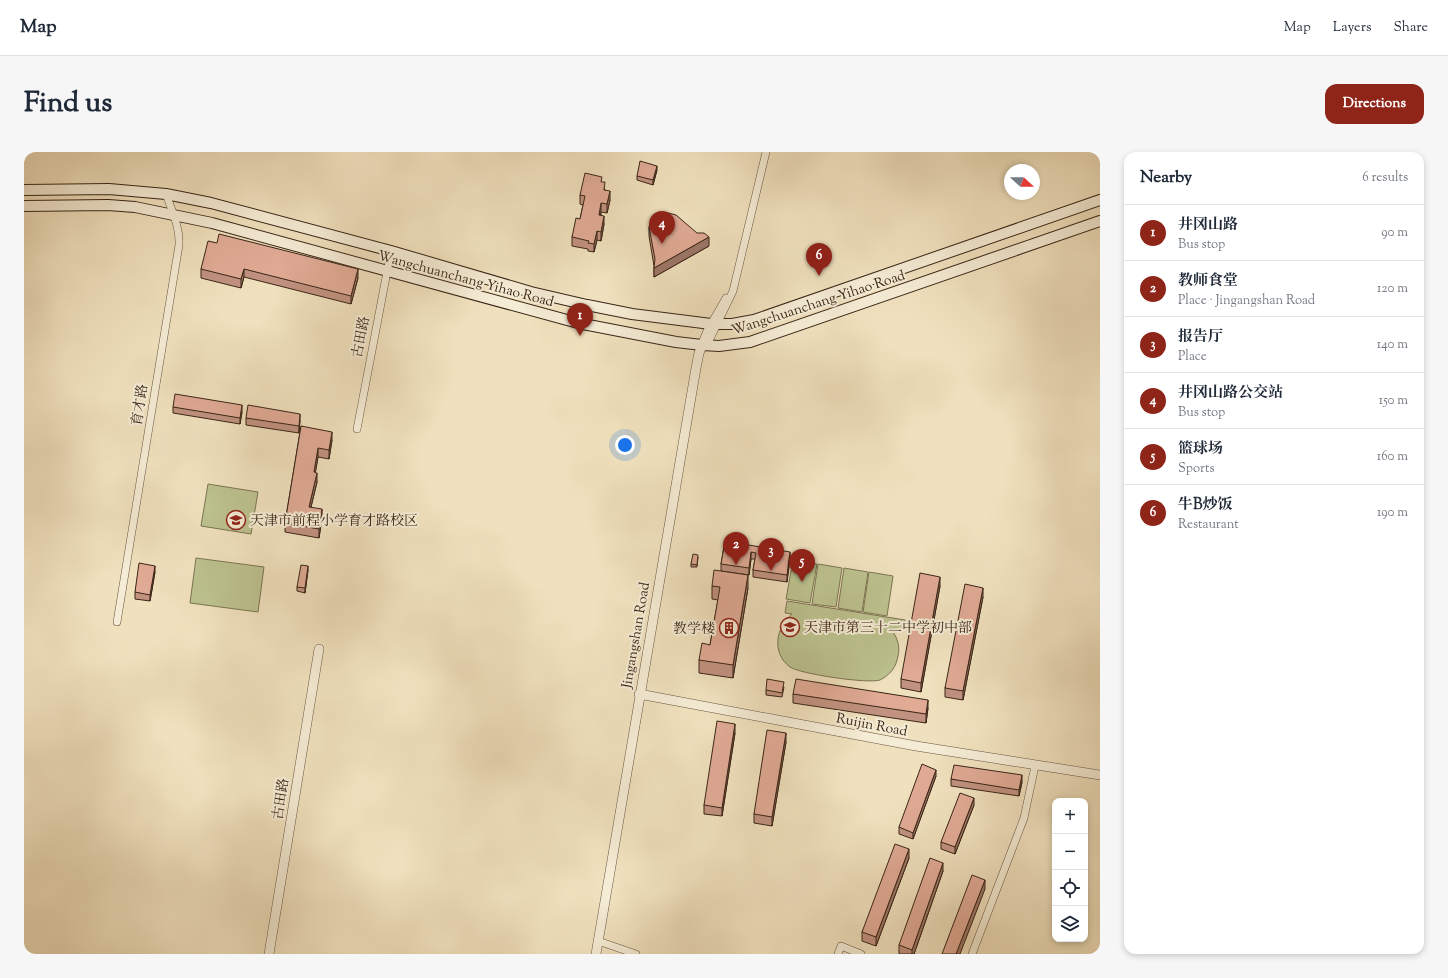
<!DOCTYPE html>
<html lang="en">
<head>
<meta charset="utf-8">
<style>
  :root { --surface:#fff; --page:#f6f6f7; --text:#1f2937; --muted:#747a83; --line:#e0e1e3; --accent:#8f2418 }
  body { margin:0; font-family:"Sorts Mill Goudy","Noto Serif SC",serif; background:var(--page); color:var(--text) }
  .controls { position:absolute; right:12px; bottom:12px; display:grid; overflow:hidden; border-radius:8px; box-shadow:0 2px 6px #0003 }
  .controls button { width:36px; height:36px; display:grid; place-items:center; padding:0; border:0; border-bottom:1px solid var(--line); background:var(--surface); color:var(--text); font:20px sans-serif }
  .compass { position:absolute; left:980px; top:12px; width:36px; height:36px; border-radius:50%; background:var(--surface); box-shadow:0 2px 6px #0003; rotate:111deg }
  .you { position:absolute; left:601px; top:293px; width:14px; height:14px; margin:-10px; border:3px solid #fff; border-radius:50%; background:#1a73e8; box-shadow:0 0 0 6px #1a73e833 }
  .badge { display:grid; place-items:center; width:26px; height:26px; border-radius:50%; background:var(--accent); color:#fff; font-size:13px; font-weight:700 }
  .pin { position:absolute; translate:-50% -33px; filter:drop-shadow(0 1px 2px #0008) }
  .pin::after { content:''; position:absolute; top:21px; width:14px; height:12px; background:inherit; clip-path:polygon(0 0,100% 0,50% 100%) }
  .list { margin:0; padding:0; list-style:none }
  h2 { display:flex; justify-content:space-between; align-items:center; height:52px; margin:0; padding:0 16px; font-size:17px }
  h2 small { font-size:13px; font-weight:400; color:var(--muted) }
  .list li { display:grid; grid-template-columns:26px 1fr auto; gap:12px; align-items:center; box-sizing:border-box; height:56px; padding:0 16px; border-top:1px solid var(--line) }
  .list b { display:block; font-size:15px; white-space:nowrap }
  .list p { margin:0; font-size:13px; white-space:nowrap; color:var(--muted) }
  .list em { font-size:13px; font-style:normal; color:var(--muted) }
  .icon { flex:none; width:22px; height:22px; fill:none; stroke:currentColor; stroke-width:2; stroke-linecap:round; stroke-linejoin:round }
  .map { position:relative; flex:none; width:1076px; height:802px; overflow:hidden; border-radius:12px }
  header { display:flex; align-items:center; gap:24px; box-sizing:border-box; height:56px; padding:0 20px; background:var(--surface); border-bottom:1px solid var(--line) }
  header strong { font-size:19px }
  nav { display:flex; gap:22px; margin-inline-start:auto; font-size:14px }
  .intro { display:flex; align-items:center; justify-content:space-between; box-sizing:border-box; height:96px; padding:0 24px }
  h1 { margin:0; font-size:28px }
  .button { padding:10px 18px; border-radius:12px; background:var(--accent); color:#fff; font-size:14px; font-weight:700 }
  main { display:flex; gap:24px; padding:0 24px }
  aside { flex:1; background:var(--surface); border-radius:12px; box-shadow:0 2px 6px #0003 }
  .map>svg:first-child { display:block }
  .green { fill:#bcc28f; stroke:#7b7452 }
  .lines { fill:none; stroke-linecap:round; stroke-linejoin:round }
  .minor-casing { stroke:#685440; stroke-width:8 }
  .tertiary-casing { stroke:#685440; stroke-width:10 }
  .secondary-casing { stroke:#3a2516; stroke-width:12 }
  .minor { stroke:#f5ecd5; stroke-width:7 }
  .tertiary { stroke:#f5ecd5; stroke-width:9 }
  .secondary { stroke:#f5ecd5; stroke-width:10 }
  .wall { fill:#c19280; stroke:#3a2516 }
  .shaded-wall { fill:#9d7768; stroke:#3a2516 }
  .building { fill:#e0aa95; stroke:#3a2516 }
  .labels { text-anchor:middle; stroke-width:4; stroke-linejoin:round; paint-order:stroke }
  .street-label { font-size:14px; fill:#3a2516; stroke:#f5ecd5 }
  .poi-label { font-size:14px; fill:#3a2516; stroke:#f5ecd5; text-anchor:start }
</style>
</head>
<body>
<header>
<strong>Map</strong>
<nav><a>Map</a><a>Layers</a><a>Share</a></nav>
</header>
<div class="intro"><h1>Find us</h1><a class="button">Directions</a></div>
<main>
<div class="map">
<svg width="1076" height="802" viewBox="0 0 1076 802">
  <rect width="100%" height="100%" fill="#f0e1be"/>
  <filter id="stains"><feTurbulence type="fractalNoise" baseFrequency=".005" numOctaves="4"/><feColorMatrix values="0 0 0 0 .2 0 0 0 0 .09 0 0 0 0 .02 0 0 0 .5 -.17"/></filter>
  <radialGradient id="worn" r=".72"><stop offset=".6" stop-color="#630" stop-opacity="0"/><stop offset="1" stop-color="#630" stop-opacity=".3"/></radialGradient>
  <g class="green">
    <path d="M184 332 234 340 227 382 177 374Z"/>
    <path d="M172 406 240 415 234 460 166 451Z"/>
    <path d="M769 408 793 412 786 451 762 447Z"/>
    <path d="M794 412 818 416 812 455 788 452Z"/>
    <path d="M820 416 844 420 838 460 814 456Z"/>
    <path d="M845 420 869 424 863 464 839 460Z"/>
    <path d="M763 449 881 468 879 478 867 477C874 486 877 496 873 508 871 517 864 524 856 528 844 532 776 522 766 515 747 501 752 475 768 462L761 461Z"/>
  </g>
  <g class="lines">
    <g class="minor-casing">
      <g id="minor">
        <path d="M687 172 702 146"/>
        <path d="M683 193 709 139 742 0"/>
        <path d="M333 277 367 99"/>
        <path d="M93 470 155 93C156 75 148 59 142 42"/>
        <path d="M574 789 612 802"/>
        <path d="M814 802 817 794 837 802"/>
        <path d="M948 802 1000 666 1011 614"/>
      </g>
    </g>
    <g class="tertiary-casing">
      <g id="tertiary">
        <path d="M615 542 892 594 1076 623"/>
        <path d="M245 802 295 497"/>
        <path d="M572 802 672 216 675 201 687 172"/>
      </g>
    </g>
    <g class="secondary-casing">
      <g id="secondary">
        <path d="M0 38 85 37 142 42 187 51 367 99 507 140 563 153 608 162 687 172H708L730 168 1076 48"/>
        <path d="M0 54 84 53 111 55 188 71 554 171 652 190 678 193 695 194 726 190 1076 69"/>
      </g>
    </g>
    <use href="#minor" class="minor"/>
    <use href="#tertiary" class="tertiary"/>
    <use href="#secondary" class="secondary"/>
  </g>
  <g class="wall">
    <path d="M633 18 629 33 613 28V24Z"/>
    <path d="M578 30 581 38 586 48 583 61 577 60V63L580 72 577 89 573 88 570 100 564 99V97L548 94V85L556 67 559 53 556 52V43Z"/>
    <path d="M625 75 685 94 630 125V114L625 84Z"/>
    <path d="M193 91 334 126 327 152 220 125 217 136 177 126V117Z"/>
    <path d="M149 255 218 260 216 272 149 261Z"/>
    <path d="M222 266 276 268 275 281 222 273Z"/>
    <path d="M277 274 308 288 305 307 294 305 291 321 293 330 287 355 298 366 295 386 261 380V371Z"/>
    <path d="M701 389 766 406 763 430 729 425V418L731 407H727L725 423 697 419V412Z"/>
    <path d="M674 405 673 415H667V412Z"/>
    <path d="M284 418 281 441 273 439V435Z"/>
    <path d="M131 420 126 449 111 447V440Z"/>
    <path d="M688 434 724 436 709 526 675 521V508L686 493 694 448 688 447Z"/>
    <path d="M916 434 897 540 877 536V527Z"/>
    <path d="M959 445 939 548 921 545V536Z"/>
    <path d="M760 535 758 545 742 543V538Z"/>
    <path d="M769 542 904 556 902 571 769 551Z"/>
    <path d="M711 581 698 664 680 662V653Z"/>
    <path d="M762 590 748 674 730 671V662Z"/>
    <path d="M912 624 889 687 875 682V675Z"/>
    <path d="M927 627 998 630 995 644 927 634Z"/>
    <path d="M950 653 931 702 917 697V690Z"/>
    <path d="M885 706 852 794 838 789V780Z"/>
    <path d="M919 719 890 802H875V793Z"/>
  </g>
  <g class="shaded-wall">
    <path d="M633 14V18L629 33V28Z"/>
    <path d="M586 39V48L583 61V52Z"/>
    <path d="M577 51V60L575 71V63Z"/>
    <path d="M580 64V72L577 89V80Z"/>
    <path d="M573 79V88L570 100V92Z"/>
    <path d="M685 85V94L630 125V116Z"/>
    <path d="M220 117V125L217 136V127Z"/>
    <path d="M334 117V126L327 152V144Z"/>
    <path d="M218 253V260L216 272V266Z"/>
    <path d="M276 262V268L275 281V274Z"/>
    <path d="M308 280V288L305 307V298Z"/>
    <path d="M294 296V305L290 329V320Z"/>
    <path d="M293 321V330L285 363V355Z"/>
    <path d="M298 357V366L295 386V377Z"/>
    <path d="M727 400V407L725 423V416Z"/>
    <path d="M766 400V406L763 430V423Z"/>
    <path d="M131 414V420L126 449V443Z"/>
    <path d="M284 414V418L281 441V436Z"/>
    <path d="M724 423V436L709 526V513Z"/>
    <path d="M916 425V434L897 540V531Z"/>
    <path d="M959 436V445L939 548V539Z"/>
    <path d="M904 548V556L902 571V562Z"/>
    <path d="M711 572V581L698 664V656Z"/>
    <path d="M762 581V590L748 674V665Z"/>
    <path d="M912 618V624L889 687V681Z"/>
    <path d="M998 623V630L995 644V638Z"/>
    <path d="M950 646V653L931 702V695Z"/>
    <path d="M885 697V706L852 794V785Z"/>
    <path d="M919 711V719L890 802H888V798Z"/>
    <path d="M961 728V737L936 802H932Z"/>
  </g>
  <g class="building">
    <path d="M616 9 633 14 629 28 613 24Z"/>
    <path d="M561 21 578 25 577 30H581L580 38 586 39 583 52 577 51 575 63 580 64 577 80 573 79 570 92 564 91 565 89 548 85 552 66 556 67 561 44 556 43Z"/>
    <path d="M644 61 652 63 673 81H680L685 85 630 116 631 107 625 75 627 70 635 62Z"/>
    <path d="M195 82 334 117 327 144 220 117 217 127 177 117 184 89 193 91Z"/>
    <path d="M151 242 218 253 216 266 149 255Z"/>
    <path d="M224 253 276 262 275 274 222 266Z"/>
    <path d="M277 274 308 280 305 298 294 296 290 320 293 321 285 355 298 357 295 377 261 371Z"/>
    <path d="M701 389 766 400 763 423 729 418 732 401 727 400 725 416 697 412Z"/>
    <path d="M669 402 674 403 673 413 667 412Z"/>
    <path d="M115 411 131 414 126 443 111 440Z"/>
    <path d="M277 413 284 414 281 436 273 435Z"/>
    <path d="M690 418 724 423 709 513 675 508 678 491 686 493 696 435 688 434Z"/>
    <path d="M896 421 916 425 897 531 877 527Z"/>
    <path d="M941 432 959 436 939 539 921 536Z"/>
    <path d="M743 527 760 530 758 541 742 538Z"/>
    <path d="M772 527 904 548 902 562 769 542Z"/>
    <path d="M693 569 711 572 698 656 680 653Z"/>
    <path d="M743 578 762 581 748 665 730 662Z"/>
    <path d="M898 612 912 618 889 681 875 675Z"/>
    <path d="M930 613 998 623 995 638 927 627Z"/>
    <path d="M936 641 950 646 931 695 917 690Z"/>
    <path d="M871 692 885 697 852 785 838 780Z"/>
    <path d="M906 706 919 711 888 798 875 793Z"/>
    <path d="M948 723 961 728 932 802H918Z"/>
  </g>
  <defs>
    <g id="school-ring" transform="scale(1)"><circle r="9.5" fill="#f5ecd5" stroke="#8f2418" stroke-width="1.5"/><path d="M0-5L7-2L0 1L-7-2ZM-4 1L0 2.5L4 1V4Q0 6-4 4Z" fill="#8f2418"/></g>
    <g id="building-ring" transform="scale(1)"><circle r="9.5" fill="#f5ecd5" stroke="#8f2418" stroke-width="1.5"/><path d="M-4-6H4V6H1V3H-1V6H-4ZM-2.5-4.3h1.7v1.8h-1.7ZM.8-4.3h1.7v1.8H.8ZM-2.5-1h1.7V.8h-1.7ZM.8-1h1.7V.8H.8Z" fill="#8f2418"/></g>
  </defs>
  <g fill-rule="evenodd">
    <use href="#school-ring" x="212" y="368"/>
    <use href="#school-ring" x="766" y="475"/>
    <use href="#building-ring" x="705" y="476"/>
  </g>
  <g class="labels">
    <g class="street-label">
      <text transform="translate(442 126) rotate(15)" y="5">Wangchuanchang Yihao Road</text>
      <text transform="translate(794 150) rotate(-18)" y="5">Wangchuanchang Yihao Road</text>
      <text transform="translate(336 185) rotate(-79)" y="5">古田路</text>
      <text transform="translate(115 253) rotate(-81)" y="5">育才路</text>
      <text transform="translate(611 483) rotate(-80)" y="5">Jingangshan Road</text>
      <text transform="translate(848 572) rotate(11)" y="5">Ruijin Road</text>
      <text transform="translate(256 647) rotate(-81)" y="5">古田路</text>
    </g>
    <g class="poi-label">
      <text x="226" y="373">天津市前程小学育才路校区</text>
      <text x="780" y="480">天津市第三十二中学初中部</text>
      <text x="691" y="481" text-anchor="end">教学楼</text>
    </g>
  </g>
  <rect width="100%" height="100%" filter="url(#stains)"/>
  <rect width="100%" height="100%" fill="url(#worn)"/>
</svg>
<div class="controls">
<button>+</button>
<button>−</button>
<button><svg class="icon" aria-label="locate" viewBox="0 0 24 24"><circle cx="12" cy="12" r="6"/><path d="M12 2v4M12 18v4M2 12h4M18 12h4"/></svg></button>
<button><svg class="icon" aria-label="layers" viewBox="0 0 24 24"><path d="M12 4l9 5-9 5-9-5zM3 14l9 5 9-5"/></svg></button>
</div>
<svg class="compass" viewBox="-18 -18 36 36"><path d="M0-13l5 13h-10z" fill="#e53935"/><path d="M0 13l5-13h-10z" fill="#747a83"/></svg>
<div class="you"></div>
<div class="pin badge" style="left:556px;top:184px">1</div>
<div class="pin badge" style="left:712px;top:413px">2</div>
<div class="pin badge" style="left:747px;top:419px">3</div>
<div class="pin badge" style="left:638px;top:92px">4</div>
<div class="pin badge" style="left:778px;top:430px">5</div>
<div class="pin badge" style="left:795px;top:124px">6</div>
</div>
<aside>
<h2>Nearby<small>6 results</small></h2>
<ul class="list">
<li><span class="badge">1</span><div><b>井冈山路</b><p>Bus stop</p></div><em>90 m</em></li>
<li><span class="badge">2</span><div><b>教师食堂</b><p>Place · Jingangshan Road</p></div><em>120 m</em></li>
<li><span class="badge">3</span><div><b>报告厅</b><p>Place</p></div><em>140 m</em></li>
<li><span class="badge">4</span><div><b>井冈山路公交站</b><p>Bus stop</p></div><em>150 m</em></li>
<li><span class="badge">5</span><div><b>篮球场</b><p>Sports</p></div><em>160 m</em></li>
<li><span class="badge">6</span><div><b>牛B炒饭</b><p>Restaurant</p></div><em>190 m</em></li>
</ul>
</aside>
</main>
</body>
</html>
